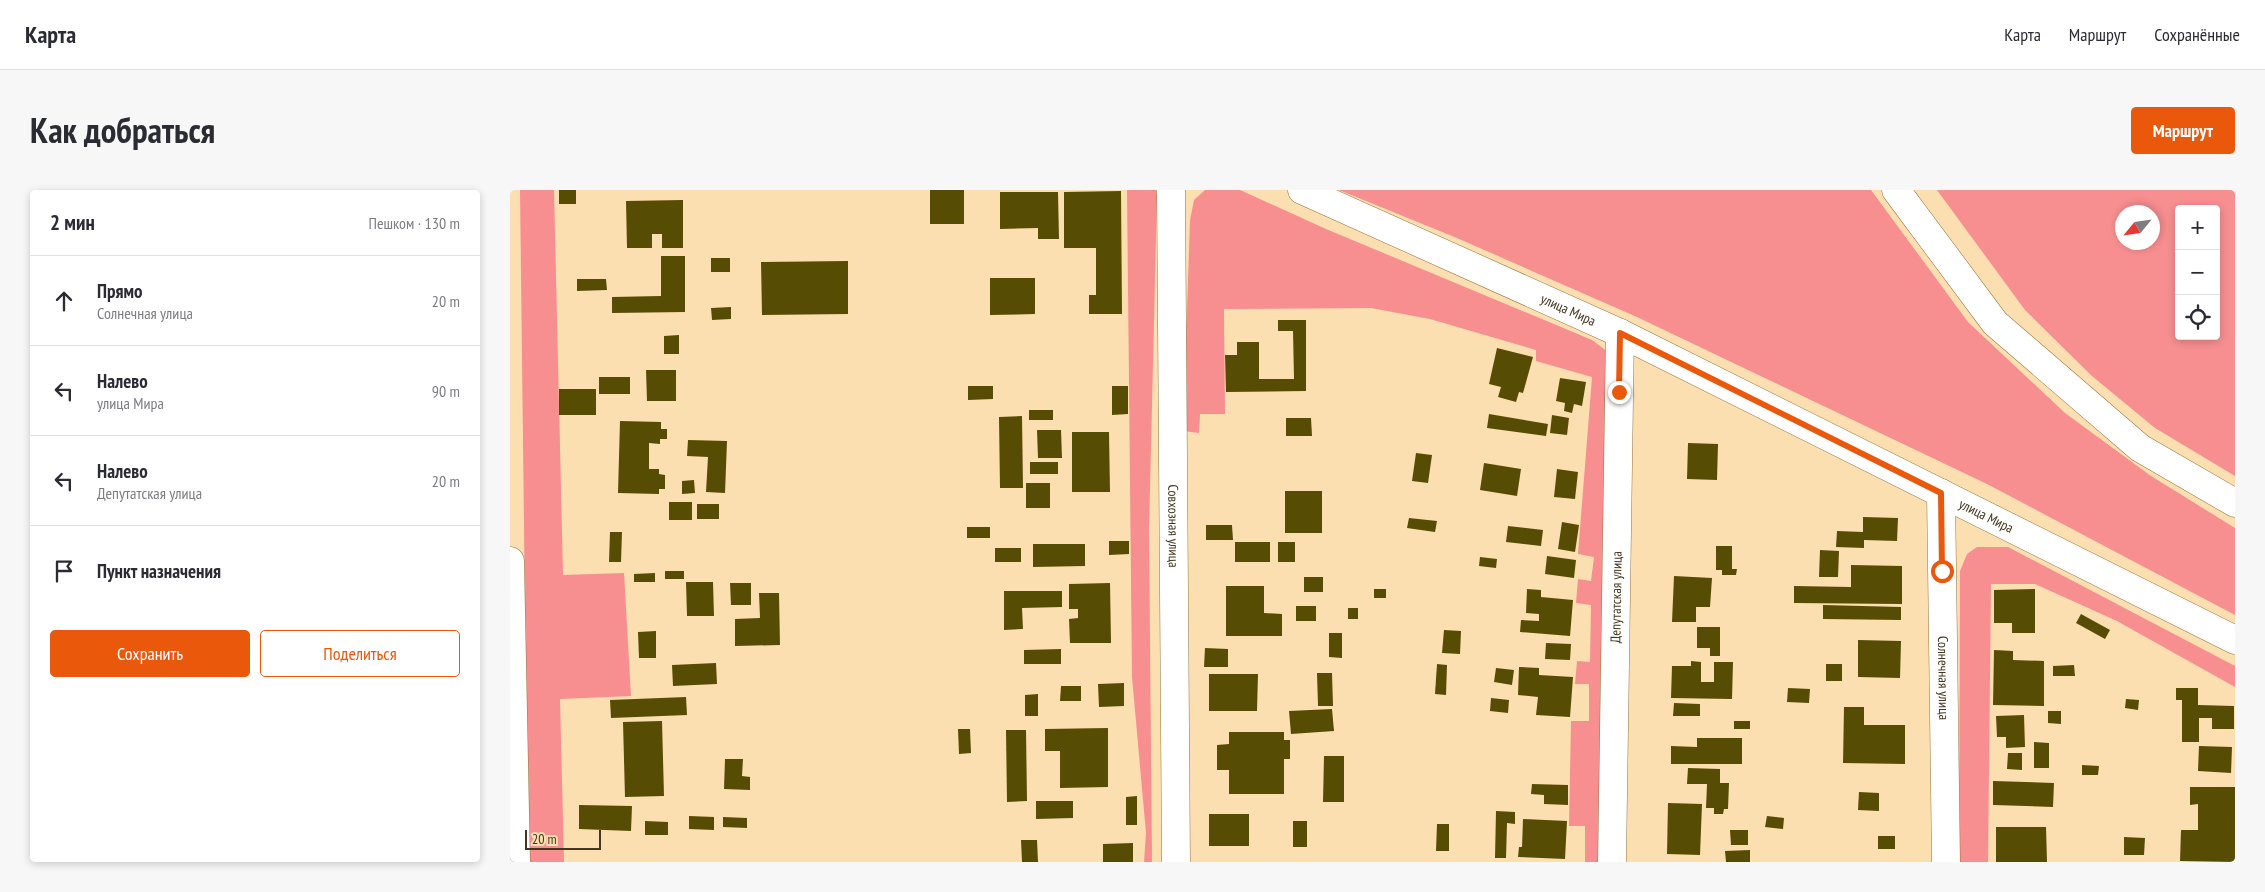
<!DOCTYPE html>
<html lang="ru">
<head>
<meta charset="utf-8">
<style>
  :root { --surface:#fff; --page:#f7f7f7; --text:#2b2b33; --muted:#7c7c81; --line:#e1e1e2; --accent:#ea580c }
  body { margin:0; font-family:"PT Sans Narrow",sans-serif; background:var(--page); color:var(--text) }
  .controls { position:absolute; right:15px; top:15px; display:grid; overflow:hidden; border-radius:5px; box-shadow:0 2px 8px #0003 }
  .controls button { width:45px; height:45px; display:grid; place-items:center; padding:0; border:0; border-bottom:1px solid var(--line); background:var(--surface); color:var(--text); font:25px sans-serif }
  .compass { position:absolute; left:1605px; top:15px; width:45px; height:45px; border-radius:50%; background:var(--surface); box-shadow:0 2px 8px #0003; rotate:241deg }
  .scale { position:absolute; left:15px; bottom:12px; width:76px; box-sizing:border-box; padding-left:5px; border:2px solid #44361e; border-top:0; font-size:14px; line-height:18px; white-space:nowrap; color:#44361e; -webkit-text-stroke:4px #fcdfb1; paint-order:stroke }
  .stop { position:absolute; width:15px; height:15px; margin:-11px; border:4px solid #ea580c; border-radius:50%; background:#fff }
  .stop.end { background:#ea580c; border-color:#fff; box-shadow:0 1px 5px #0008 }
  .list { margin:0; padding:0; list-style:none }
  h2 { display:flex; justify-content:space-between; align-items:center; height:65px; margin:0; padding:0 20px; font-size:21px }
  h2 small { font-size:16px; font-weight:400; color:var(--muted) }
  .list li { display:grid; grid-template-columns:32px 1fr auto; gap:15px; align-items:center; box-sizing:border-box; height:90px; padding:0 20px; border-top:1px solid var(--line) }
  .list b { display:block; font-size:19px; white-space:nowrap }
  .list p { margin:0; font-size:16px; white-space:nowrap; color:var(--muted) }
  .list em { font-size:16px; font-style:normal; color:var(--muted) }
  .actions { display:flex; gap:10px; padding:15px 20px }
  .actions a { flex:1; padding:11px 0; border:1px solid var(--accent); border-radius:5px; text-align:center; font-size:18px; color:var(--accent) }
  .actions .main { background:var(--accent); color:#fff }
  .icon { flex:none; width:28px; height:28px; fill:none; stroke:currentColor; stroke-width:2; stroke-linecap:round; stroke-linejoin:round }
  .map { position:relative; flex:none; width:1725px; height:672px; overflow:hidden; border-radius:5px }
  header { display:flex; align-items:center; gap:30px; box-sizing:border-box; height:70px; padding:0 25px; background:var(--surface); border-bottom:1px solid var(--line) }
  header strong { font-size:24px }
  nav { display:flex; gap:28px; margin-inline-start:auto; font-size:18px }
  .intro { display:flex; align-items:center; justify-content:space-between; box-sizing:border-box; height:120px; padding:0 30px }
  h1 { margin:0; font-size:35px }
  .button { padding:12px 22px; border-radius:5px; background:var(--accent); color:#fff; font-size:18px; font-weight:700 }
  main { display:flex; gap:30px; padding:0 30px }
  aside { flex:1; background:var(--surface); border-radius:5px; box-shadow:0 2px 8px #0003 }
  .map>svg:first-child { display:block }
  .green { fill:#f78e90; fill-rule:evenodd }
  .building { fill:#574c03 }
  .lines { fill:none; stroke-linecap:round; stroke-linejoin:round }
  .minor-casing { stroke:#95753d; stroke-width:29 }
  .minor { stroke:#fff; stroke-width:28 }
  .route { stroke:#ea580c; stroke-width:6 }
  .labels { text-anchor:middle; stroke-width:5; stroke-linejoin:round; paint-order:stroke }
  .street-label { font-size:14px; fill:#44361e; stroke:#fcdfb1 }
</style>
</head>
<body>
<header>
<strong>Карта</strong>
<nav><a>Карта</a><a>Маршрут</a><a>Сохранённые</a></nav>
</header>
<div class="intro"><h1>Как добраться</h1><a class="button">Маршрут</a></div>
<main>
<aside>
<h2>2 мин<small>Пешком · 130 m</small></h2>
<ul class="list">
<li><svg class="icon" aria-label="ahead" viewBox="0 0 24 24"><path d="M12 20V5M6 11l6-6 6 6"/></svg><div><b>Прямо</b><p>Солнечная улица</p></div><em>20 m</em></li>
<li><svg class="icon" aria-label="left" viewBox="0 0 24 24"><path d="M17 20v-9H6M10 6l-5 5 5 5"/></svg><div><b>Налево</b><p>улица Мира</p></div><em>90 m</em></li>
<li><svg class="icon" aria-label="left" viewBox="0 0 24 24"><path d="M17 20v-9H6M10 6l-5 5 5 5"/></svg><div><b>Налево</b><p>Депутатская улица</p></div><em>20 m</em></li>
<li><svg class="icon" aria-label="arrive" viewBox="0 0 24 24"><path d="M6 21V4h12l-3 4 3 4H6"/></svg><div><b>Пункт назначения</b></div></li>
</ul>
<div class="actions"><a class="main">Сохранить</a><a>Поделиться</a></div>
</aside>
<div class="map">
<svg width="1725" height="672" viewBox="0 0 1725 672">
  <rect width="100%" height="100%" fill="#fcdfb1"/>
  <g class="green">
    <path d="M10 0H44L53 385 114 383 121 506 50 509 54 672H18Z"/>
    <path d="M617 0H646L647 6 639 340 642 672H634L636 643 622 487Z"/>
    <path d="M695 0H730L816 39 1082 150 1102 165 1093 672H1075V636H1059L1061 531H1079V494H1065L1067 471 1080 472 1081 415 1066 413 1068 389 1081 391 1084 367 1068 364 1082 187 1026 171V160L920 129 861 118 714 119 715 224H690L689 243 673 241 680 30 684 10Z"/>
    <path d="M829 0H1361L1458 132 1555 223 1641 286 1725 338V425L1477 294 1127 127 947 48Z"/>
    <path d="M1427 0H1725V286L1645 238 1582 186 1515 120ZM1669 19H1706V146H1669ZM1642 22V52H1612V22Z"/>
    <path d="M1467 357H1498L1725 476V497L1607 431 1525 394H1481L1478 672H1449L1450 381 1457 364Z"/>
  </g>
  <g class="building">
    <rect x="49" y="0" width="17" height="14"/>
    <rect x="420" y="0" width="34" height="34"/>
    <path d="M611 1 612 124H579V105H586V58H554V2Z"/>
    <path d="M490 2H548L549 49H528V38L490 39Z"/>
    <path d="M173 10V58H152V44H142V58H117L116 11Z"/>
    <path d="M151 66H175V122L102 123V107L151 106Z"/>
    <rect x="201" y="68" width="19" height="14"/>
    <path d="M338 71V124L252 125 251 72Z"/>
    <path d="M480 88H525V124L480 125Z"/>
    <path d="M67 89H96L97 100 67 101Z"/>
    <path d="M221 117V129L202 130 201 118Z"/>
    <path d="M768 130H796V201L716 202 715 165H727V152H749V189H784L783 141H768Z"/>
    <path d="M169 145V164H154V146Z"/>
    <path d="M987 158 1023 167 1013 203 1009 202 1006 212 988 207 991 197 979 194Z"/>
    <path d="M136 180H166V211H137Z"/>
    <rect x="89" y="187" width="31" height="17"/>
    <path d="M1050 188 1076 192 1072 216 1064 214 1062 223 1054 221 1055 213 1046 211Z"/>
    <path d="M458 196H483V209L458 210Z"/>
    <path d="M602 196H618V224L602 225Z"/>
    <rect x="49" y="199" width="37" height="26"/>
    <rect x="519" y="220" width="24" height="10"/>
    <path d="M979 224 1038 234 1036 246 977 238Z"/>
    <path d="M1042 225 1059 228 1057 245 1040 243Z"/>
    <path d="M512 226 513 298H490L489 227Z"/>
    <path d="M776 228H801L802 246H776Z"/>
    <path d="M110 231 151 232V239H157V249H150V254L139 253V279H149V284L155 285V299H149V304L108 303Z"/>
    <path d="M527 240H551L552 268H528Z"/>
    <path d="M562 242H599L600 302H562Z"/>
    <path d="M178 250 217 251 215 303 196 302 198 267 177 266Z"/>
    <path d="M1178 253 1208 254 1207 290 1177 289Z"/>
    <path d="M906 263 922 265 918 293 902 291Z"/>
    <rect x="520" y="272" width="28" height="12"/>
    <path d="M974 273 1011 279 1007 306 970 300Z"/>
    <path d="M1047 279 1068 282 1065 309 1044 307Z"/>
    <path d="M184 290 185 303 172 304V291Z"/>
    <rect x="516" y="293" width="24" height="25"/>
    <rect x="775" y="301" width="37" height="42"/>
    <rect x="159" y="312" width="23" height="18"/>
    <rect x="187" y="314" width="22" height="15"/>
    <path d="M1353 327 1388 328 1387 351 1354 350V358L1326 357 1327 341 1353 342Z"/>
    <path d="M899 328 927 331 925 342 897 338Z"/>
    <path d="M1052 332 1069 335 1065 362 1048 359Z"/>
    <path d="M696 335H722L723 350H696Z"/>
    <path d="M998 336 1033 340 1031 356 996 352Z"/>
    <rect x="457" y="337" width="23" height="11"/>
    <path d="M100 342H112L111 372H99Z"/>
    <path d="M599 351H619V364L599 365Z"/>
    <rect x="725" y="352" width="35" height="20"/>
    <rect x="768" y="352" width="17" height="20"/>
    <path d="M523 354H575V376L523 377Z"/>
    <path d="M1206 356H1222V379H1227L1226 385H1212V380H1206Z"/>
    <rect x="485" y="358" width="26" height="14"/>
    <path d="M1310 360 1329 361 1328 387H1309Z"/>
    <path d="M1037 366 1066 370 1064 388 1035 384Z"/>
    <path d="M970 367 987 369 986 378 969 376Z"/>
    <path d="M1341 375 1392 376V414L1284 413V396L1341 397Z"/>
    <rect x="155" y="381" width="19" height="8"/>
    <path d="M145 383V392H124V384Z"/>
    <path d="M1164 386 1202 388 1200 417H1186V432H1162Z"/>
    <rect x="794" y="387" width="19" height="15"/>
    <path d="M176 392H203L204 426H177Z"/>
    <path d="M220 393H241V415H221Z"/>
    <path d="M600 393 601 453H560L559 429 568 428V419H559V394Z"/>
    <path d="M716 396H754V423L772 424V446H716Z"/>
    <rect x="864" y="399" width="12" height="9"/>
    <path d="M1017 399 1031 400V407L1063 410 1060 446 1010 442 1011 430 1029 431V424L1016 423Z"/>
    <path d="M1525 399V443H1502V433H1484V400Z"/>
    <path d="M494 401H552V417L512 418 513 439 494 440Z"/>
    <path d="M249 403H269L270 455 225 456V429L250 428Z"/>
    <path d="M1313 415 1391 417V430L1313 429Z"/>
    <rect x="786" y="416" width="20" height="15"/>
    <rect x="838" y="418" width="10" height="11"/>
    <path d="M1571 424 1600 440 1595 449 1566 433Z"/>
    <path d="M1187 437H1210V466H1200V458H1187Z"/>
    <path d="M934 440 951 441 950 464 932 463Z"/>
    <path d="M146 441V468H129L128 442Z"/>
    <path d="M819 443H832V468L819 467Z"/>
    <path d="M1348 450 1391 451 1390 488 1348 487Z"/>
    <path d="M1036 453 1061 454 1060 470 1035 469Z"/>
    <path d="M695 458 718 459V477H694Z"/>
    <path d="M551 459V474H514V460Z"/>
    <path d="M1484 460 1503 461V470L1534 471V516L1483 515Z"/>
    <path d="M1181 471 1191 472V492H1204V472H1223L1222 509 1161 508 1162 476H1181Z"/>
    <path d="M206 473 207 494 163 496 162 475Z"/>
    <path d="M927 474 937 475 936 505 925 504Z"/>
    <rect x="1316" y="474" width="16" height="17"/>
    <path d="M1564 475 1565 486H1543V476Z"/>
    <path d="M1009 477 1029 478V485L1063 487 1060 527 1026 525 1028 507 1008 505Z"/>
    <path d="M986 478 1004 480 1002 495 984 492Z"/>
    <path d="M807 483H822L823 516H808Z"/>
    <path d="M699 484H748L747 521H699Z"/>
    <path d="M614 493V516L589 517 588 494Z"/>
    <path d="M551 496H571V511H550Z"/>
    <path d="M1278 498 1300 499 1299 513 1277 512Z"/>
    <path d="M1666 498H1688V515L1724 516V539H1702V528H1689V552H1672V510H1666Z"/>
    <path d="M528 504V526H515V505Z"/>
    <path d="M176 507 177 525 101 528 100 510Z"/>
    <path d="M981 508 999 510 998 523 980 521Z"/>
    <path d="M1616 509 1629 510 1628 520 1615 518Z"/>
    <path d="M1164 513 1190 514V526H1163Z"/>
    <path d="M1334 517H1354V535H1395V574L1333 573Z"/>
    <path d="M822 519 824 541 781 544 779 521Z"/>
    <path d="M1538 521H1551V534L1538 533Z"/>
    <path d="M1514 525 1515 557 1496 558V547H1487L1486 526Z"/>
    <path d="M152 531 154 606 115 607 113 532Z"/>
    <rect x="1224" y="531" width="16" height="8"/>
    <path d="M598 538V597L550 598V561H535V539Z"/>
    <path d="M448 539H460L461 563 449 564Z"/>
    <path d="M496 540H516L517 611 497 612Z"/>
    <path d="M719 542H774V550H780V569H774V604H719V580H707V555L719 554Z"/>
    <path d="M1187 548H1232V574H1161V556L1187 557Z"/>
    <path d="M1524 552 1539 553V578H1524Z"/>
    <path d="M1689 556 1722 557 1721 583 1688 581Z"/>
    <path d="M1498 563H1512V580L1497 579Z"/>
    <path d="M814 566H834V612H813Z"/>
    <path d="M215 569H233L232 586 240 587V600L214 599Z"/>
    <path d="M1572 575 1589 576 1588 585H1572Z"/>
    <path d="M1178 578 1210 579V593H1219L1218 619H1214L1213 624H1204V618H1196L1197 594H1177Z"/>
    <path d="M1483 591 1544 593 1543 617 1483 615Z"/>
    <path d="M1022 594 1058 595V615L1034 614V605L1021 604Z"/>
    <path d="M1680 597H1725V672L1670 671 1671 640H1688V614L1680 615Z"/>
    <path d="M1349 602 1369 603V621L1348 620Z"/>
    <path d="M627 606V635H616V607Z"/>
    <path d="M526 611H563V628L526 629Z"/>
    <path d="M1158 613 1192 614 1190 665 1157 664Z"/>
    <path d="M69 615 122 616 121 641 69 639Z"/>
    <path d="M986 621 1005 622V634L997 633 996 668H985Z"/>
    <rect x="699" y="624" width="40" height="32"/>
    <path d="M179 626 204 627V640L179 639Z"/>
    <path d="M1257 626 1274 628 1273 639 1255 637Z"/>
    <path d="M213 627 237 628V638L213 637Z"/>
    <path d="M1013 629 1057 631 1055 669 1008 667 1009 657H1012Z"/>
    <path d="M135 631 158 632V645H135Z"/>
    <rect x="783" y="631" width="14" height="26"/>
    <path d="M927 634H939V661H926Z"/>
    <path d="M1486 637H1536L1537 672H1486Z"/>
    <path d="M1220 640H1238V655H1221Z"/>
    <rect x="1368" y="646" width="17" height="13"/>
    <path d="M1614 647 1635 648 1634 665H1614Z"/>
    <path d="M511 650H527L528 672H512Z"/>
    <path d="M623 653V672H593V654Z"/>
    <path d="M1240 660V672H1216L1215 661Z"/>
  </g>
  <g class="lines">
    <g class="minor-casing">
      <g id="minor">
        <path id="s1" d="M661 0 666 672"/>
        <path id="s2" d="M792 0 1110 143 1725 450"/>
        <path d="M1386 0 1485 133 1630 258 1725 313"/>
        <path id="s3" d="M1431 303 1436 672"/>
        <path d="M0 371 6 672"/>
        <path id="s4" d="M1102 672 1110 143"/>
      </g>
    </g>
    <use href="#minor" class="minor"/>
  </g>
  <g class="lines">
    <path class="route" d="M1109 202 1110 143 1431 303 1432 381"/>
  </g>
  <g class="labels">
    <g class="street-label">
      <text dy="5" stroke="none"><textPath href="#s2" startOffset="292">улица Мира</textPath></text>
      <text dy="5" stroke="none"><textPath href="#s2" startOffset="758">улица Мира</textPath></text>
      <text dy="5" stroke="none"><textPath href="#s1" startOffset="336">Совхозная улица</textPath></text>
      <text dy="5" stroke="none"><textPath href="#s4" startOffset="265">Депутатская улица</textPath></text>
      <text dy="5" stroke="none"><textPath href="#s3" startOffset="185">Солнечная улица</textPath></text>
    </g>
  </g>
</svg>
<div class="controls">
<button>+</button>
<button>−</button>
<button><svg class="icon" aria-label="locate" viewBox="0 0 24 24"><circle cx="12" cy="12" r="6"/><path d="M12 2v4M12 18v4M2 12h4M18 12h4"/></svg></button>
</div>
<svg class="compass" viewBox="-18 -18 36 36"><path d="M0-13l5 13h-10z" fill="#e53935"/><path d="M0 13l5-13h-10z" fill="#7c7c81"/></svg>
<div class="scale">20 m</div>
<div class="stop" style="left:1432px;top:381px"></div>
<div class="stop end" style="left:1109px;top:202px"></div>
</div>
</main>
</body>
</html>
